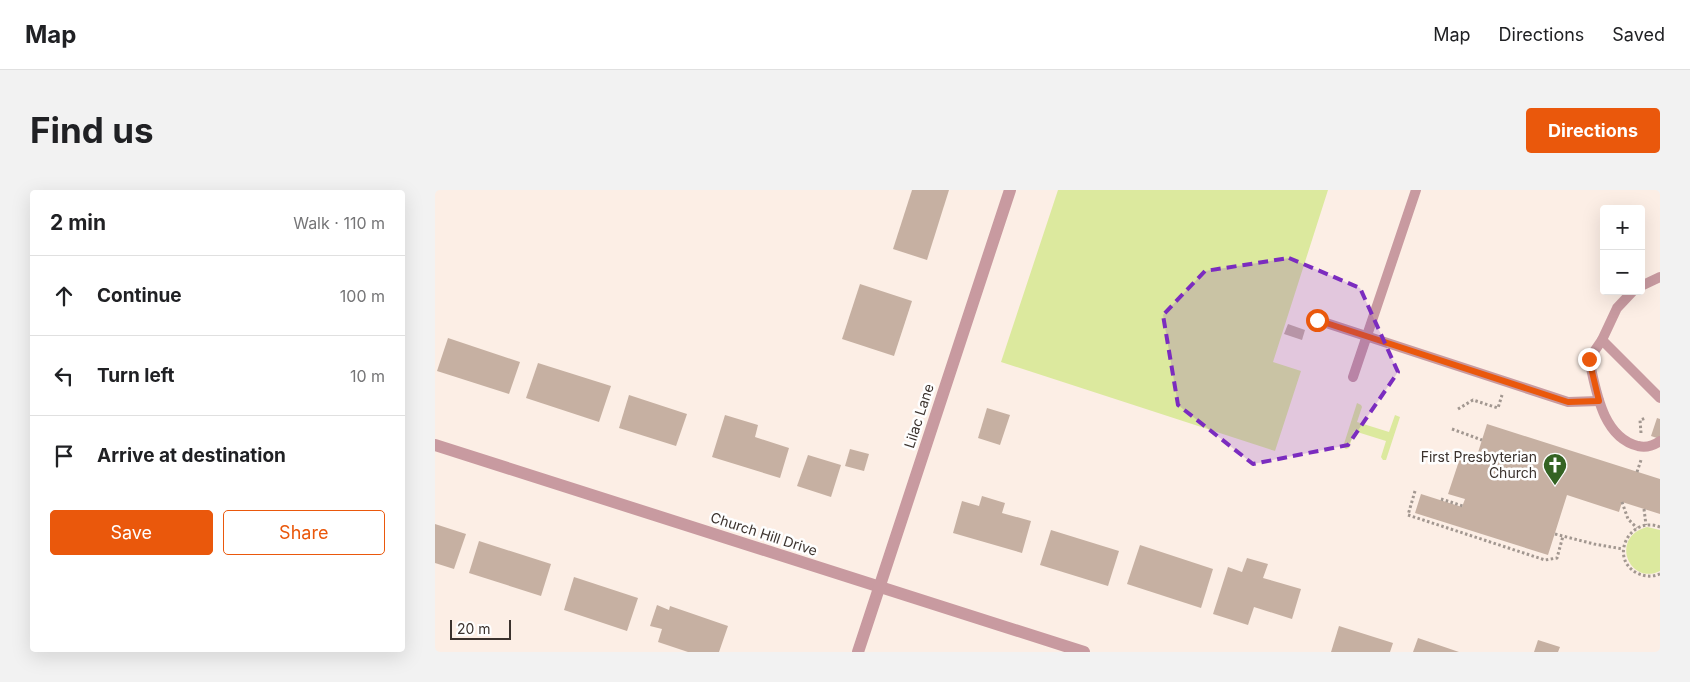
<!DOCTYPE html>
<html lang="en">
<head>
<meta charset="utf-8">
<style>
  :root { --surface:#fff; --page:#f2f2f2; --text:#202124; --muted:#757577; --line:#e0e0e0; --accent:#ea580c }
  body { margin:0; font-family:Inter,sans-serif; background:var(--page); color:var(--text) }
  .controls { position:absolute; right:15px; top:15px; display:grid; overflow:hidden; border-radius:5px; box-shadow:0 5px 20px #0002 }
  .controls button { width:45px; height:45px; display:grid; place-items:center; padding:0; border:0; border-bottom:1px solid var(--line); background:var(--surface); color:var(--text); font:25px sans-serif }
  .scale { position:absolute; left:15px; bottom:12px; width:61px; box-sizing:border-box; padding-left:5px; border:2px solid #3b322d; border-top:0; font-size:14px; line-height:18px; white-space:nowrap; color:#3b322d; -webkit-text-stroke:4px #fefefe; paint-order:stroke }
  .stop { position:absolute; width:15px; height:15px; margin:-11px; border:4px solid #ea580c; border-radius:50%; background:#fff }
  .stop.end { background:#ea580c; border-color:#fff; box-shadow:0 1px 5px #0008 }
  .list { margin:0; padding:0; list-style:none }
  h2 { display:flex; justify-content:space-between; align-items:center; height:65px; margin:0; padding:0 20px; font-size:21px }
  h2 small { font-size:16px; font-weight:400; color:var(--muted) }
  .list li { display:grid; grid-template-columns:32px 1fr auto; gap:15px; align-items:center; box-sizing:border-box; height:80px; padding:0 20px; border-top:1px solid var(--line) }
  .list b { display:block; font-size:19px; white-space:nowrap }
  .list em { font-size:16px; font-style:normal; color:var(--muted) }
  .actions { display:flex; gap:10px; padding:15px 20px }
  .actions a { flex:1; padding:11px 0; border:1px solid var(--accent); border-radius:5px; text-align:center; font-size:18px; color:var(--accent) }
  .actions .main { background:var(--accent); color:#fff }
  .icon { flex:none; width:28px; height:28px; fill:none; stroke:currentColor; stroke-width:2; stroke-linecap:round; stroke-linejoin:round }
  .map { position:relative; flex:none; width:1225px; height:462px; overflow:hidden; border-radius:5px }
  header { display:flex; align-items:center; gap:30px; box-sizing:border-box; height:70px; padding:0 25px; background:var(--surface); border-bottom:1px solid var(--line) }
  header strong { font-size:24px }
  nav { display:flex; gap:28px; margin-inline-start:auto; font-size:18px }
  .intro { display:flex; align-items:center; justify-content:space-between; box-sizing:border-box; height:120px; padding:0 30px }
  h1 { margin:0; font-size:35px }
  .button { padding:12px 22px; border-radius:5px; background:var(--accent); color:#fff; font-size:18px; font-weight:700 }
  main { display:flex; gap:30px; padding:0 30px }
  aside { flex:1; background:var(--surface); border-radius:5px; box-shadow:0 5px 20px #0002 }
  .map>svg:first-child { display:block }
  .green { fill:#dce99e }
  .building { fill:#c6b0a2 }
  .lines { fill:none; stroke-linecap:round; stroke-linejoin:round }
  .path { stroke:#a29790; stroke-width:3; stroke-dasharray:2.5 2.5; stroke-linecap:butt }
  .lane { stroke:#c89aa0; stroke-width:10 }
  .street { stroke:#c89aa0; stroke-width:12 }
  .route { stroke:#ea580c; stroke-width:6 }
  .marked { fill:#7b2cbf; fill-opacity:0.2; stroke:#7b2cbf; stroke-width:4; stroke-dasharray:10 6; stroke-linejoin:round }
  .labels { text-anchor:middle; stroke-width:5; stroke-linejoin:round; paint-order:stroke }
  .street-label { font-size:14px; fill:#3b322d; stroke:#fefefe }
  .poi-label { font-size:14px; fill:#3b322d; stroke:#fefefe; text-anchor:end }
</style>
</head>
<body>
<header>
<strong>Map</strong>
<nav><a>Map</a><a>Directions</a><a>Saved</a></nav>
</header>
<div class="intro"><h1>Find us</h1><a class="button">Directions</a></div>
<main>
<aside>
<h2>2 min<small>Walk · 110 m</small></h2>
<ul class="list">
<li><svg class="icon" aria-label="ahead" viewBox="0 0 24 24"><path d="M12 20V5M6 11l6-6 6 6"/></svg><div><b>Continue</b></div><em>100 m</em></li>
<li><svg class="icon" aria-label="left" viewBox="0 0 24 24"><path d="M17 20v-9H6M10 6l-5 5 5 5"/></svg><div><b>Turn left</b></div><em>10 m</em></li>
<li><svg class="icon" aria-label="arrive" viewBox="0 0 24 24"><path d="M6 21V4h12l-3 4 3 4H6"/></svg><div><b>Arrive at destination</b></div></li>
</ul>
<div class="actions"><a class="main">Save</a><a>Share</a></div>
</aside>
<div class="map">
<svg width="1225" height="462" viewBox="0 0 1225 462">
  <rect width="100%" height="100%" fill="#fceee5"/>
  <g class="green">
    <path d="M623 0H893L838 172 866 181 840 261 566 172Z"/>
    <path d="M922 213 926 215 927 217 922 232 954 242 960 225 965 227 951 270H948L946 267 951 251 919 241 914 258 911 259 908 257Z"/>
    <path d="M1212 337 1225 340V381C1194 396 1174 347 1212 337Z"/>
  </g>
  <g class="building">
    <path d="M477 0H514L492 70 458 59Z"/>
    <path d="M425 94 477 111 459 166 407 149Z"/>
    <path d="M853 134 870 140 867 150 849 144Z"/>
    <path d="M13 148 85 172 74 204 2 181Z"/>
    <path d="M103 173 176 196 164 232 91 208Z"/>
    <path d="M194 205 252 224 241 256 184 238Z"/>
    <path d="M552 218 575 225 565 255 543 248Z"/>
    <path d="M290 225 323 235 320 247 354 258 345 288 277 267Z"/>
    <path d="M1222 228 1225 229V249L1216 246Z"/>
    <path d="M1052 234 1225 289V324L1187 312 1184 322 1132 305 1113 365 980 323 986 304 1027 317 1030 309 1013 304 1025 268 1040 272Z"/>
    <path d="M415 259 434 264 429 281 410 276Z"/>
    <path d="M373 265 406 275 396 307 362 296Z"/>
    <path d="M547 306 570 313 567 323 596 331 587 363 518 343 527 311 544 316Z"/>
    <path d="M0 334 31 344 19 379 0 373Z"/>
    <path d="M616 340 684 361 673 396 605 375Z"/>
    <path d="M44 351 116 374 106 406 34 383Z"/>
    <path d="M705 355 778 379 766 418 692 394Z"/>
    <path d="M812 368 833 374 828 388 866 399 857 429 819 417 813 435 778 424 793 377 807 382Z"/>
    <path d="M139 387 203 408 192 441 129 420Z"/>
    <path d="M222 415 234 420 235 416 293 436 284 462H253L223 452 227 439 215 436Z"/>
    <path d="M904 436 958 453 955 462H896Z"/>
    <path d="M983 448 1024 462H978Z"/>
    <path d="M1103 450 1125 457 1123 462H1099Z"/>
  </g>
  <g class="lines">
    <g class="path">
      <path d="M1023 219 1038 210 1063 218 1067 205"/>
      <path d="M1017 239 1047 250"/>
      <path d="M1206 243 1205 230 1211 228"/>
      <path d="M1202 282 1206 270"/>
      <path d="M980 301 973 325 1110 370 1122 368 1128 346"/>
      <path d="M1006 309 1028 316"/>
      <path d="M1187 312 1193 329 1202 338"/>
      <path d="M1209 319 1211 335"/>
      <path d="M1225 337C1195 325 1173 368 1202 383 1210 387 1217 387 1225 384"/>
      <path d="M1120 344 1159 354 1188 359"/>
    </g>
    <g class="lane">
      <path d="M1206 96 1225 87"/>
      <path d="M1198 101 1182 118 1167 150 1154 169C1161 200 1167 247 1203 256 1212 258 1218 256 1225 251"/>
      <path d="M882 130 1133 212 1164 211"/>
      <path d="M1167 150 1225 208"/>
      <path d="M918 187 981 0"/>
    </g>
    <g class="street">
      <path d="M0 255 649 462"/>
      <path d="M423 462 575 0"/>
    </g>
  </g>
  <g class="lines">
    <path class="route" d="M882 130 1133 212 1164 211 1154 169"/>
  </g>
  <path class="marked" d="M854 68 925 98 963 182 913 255 818 274 743 215 728 125 770 81Z"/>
  <defs>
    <g id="church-pin" transform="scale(1.25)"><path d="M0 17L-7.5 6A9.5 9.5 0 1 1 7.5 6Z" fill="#346323" stroke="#fefefe"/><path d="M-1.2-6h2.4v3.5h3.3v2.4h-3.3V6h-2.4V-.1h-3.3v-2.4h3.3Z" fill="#fff"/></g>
  </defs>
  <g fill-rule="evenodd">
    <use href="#church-pin" x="1120" y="275"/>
  </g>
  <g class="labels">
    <g class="street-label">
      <text transform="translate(484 226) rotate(-72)" y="5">Lilac Lane</text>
      <text transform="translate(329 344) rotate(18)" y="5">Church Hill Drive</text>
    </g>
    <g class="poi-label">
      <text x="1102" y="272">First Presbyterian<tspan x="1102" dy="16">Church</tspan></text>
    </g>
  </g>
</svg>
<div class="controls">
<button>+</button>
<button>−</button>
</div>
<div class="scale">20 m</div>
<div class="stop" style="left:882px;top:130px"></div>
<div class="stop end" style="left:1154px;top:169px"></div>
</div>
</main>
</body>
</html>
